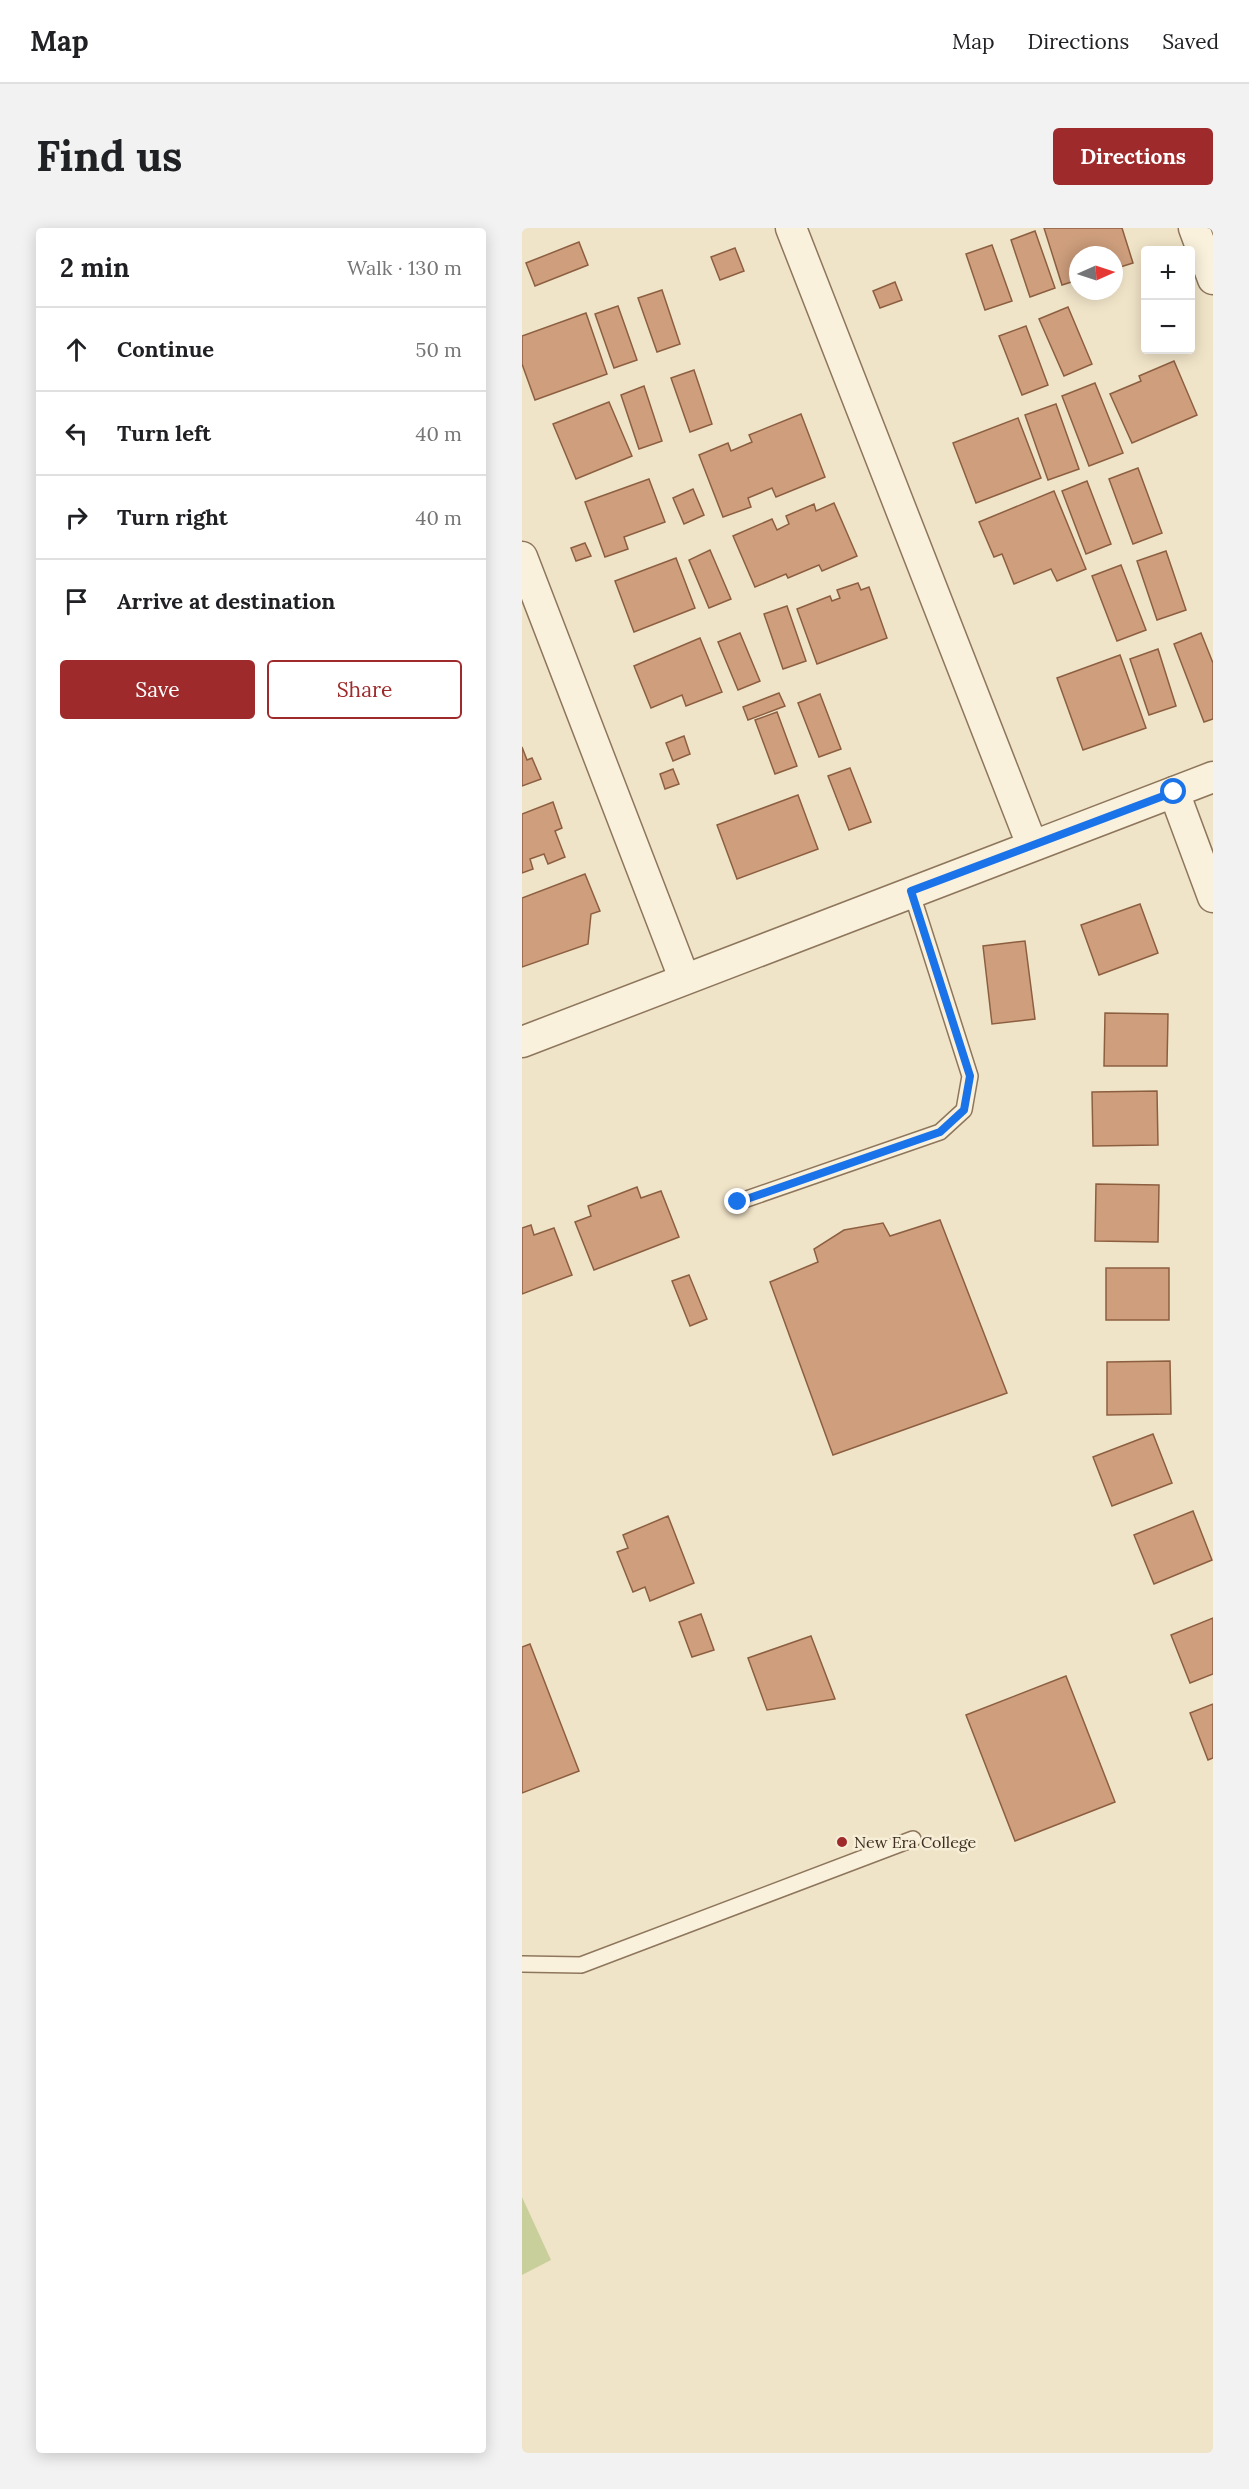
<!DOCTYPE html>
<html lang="en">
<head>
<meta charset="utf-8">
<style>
  :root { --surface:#fff; --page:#f2f2f2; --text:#202124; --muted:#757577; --line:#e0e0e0; --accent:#9e2a2b }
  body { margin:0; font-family:Lora,serif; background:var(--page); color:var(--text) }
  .controls { position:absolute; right:18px; top:18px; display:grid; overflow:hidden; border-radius:6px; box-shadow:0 3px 15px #0003 }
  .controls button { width:54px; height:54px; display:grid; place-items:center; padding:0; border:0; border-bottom:2px solid var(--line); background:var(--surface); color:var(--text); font:30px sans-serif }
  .compass { position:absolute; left:547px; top:18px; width:54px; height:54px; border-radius:50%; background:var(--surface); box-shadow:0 3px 15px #0003; rotate:87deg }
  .stop { position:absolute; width:18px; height:18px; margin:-14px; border:4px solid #1a73e8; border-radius:50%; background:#fff }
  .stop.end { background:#1a73e8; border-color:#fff; box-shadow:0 2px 6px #0008 }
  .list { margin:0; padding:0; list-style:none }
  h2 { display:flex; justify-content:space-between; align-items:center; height:78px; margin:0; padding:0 24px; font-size:26px }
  h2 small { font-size:20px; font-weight:400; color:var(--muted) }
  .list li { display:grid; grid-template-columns:39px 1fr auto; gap:18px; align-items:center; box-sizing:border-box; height:84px; padding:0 24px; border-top:2px solid var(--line) }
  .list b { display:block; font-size:22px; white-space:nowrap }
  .list em { font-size:20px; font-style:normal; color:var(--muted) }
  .actions { display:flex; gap:12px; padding:18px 24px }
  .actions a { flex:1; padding:14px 0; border:2px solid var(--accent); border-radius:6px; text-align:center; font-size:21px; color:var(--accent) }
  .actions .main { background:var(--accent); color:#fff }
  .icon { flex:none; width:33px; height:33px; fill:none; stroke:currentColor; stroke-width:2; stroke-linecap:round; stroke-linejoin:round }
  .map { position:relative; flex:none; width:691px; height:2225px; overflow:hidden; border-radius:6px }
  header { display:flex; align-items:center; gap:36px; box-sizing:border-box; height:84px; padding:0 30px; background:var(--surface); border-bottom:2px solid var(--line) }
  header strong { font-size:28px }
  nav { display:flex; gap:33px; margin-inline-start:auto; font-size:21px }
  .intro { display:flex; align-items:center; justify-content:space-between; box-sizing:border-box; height:144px; padding:0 36px }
  h1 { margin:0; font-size:42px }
  .button { padding:15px 27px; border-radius:6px; background:var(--accent); color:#fff; font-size:21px; font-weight:700 }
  main { display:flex; gap:36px; padding:0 36px }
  aside { flex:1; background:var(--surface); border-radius:6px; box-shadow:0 3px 15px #0003 }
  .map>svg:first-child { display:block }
  .green { fill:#c9cf9b }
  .building { fill:#cf9f7d; stroke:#8d5f41; stroke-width:1.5 }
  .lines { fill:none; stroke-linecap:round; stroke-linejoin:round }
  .lane-casing { stroke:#8d765c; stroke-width:18 }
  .street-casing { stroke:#8d765c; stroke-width:33 }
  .lane { stroke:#faf1dc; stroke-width:15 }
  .street { stroke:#faf1dc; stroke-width:30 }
  .route { stroke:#1a73e8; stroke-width:8 }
  .poi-dot { fill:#9e2a2b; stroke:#f7eed8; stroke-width:2 }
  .labels { text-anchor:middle; stroke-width:5; stroke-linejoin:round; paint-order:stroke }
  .poi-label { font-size:16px; fill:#3d2e20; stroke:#f7eed8; text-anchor:start }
</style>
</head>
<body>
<header>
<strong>Map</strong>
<nav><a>Map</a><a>Directions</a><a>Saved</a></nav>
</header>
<div class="intro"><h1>Find us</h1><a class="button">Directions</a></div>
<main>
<aside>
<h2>2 min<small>Walk · 130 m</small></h2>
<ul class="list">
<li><svg class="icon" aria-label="ahead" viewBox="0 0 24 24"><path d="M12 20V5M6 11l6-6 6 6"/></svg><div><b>Continue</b></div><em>50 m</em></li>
<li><svg class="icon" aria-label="left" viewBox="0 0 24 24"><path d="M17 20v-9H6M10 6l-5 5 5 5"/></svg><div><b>Turn left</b></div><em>40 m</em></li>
<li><svg class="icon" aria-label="right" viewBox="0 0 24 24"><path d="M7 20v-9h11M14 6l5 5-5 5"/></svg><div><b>Turn right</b></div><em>40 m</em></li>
<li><svg class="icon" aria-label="arrive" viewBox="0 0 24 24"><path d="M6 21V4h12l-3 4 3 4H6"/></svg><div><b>Arrive at destination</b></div></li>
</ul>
<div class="actions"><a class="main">Save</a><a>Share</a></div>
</aside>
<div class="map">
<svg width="691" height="2225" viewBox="0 0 691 2225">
  <rect width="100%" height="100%" fill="#f0e4c8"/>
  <path class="green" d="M0 1969 29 2032 0 2047Z"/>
  <g class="building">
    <path d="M522 0H600L611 35 592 41V27H556V52L540 57Z"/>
    <path d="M513 3 533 60 508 69 489 12Z"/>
    <path d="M57 14 66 37 13 58 4 35Z"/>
    <path d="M470 17 490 73 463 82 444 26Z"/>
    <path d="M213 20 222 43 198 52 189 29Z"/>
    <path d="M373 54 380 72 358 80 351 63Z"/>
    <path d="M140 62 158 116 135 124 116 70Z"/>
    <path d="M96 78 115 132 92 140 73 86Z"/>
    <path d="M546 79 570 136 542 148 517 91Z"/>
    <path d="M64 85 85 146 13 172 0 136V108Z"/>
    <path d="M504 98 526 157 500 167 477 108Z"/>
    <path d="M652 133 675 187 610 215 588 166 619 153 617 148Z"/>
    <path d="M172 142 190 196 168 204 149 150Z"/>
    <path d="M573 155 601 225 567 238 540 168Z"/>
    <path d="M122 158 140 213 117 221 99 167Z"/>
    <path d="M87 174 110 228 54 251 31 196Z"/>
    <path d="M534 176 557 241 526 252 503 187Z"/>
    <path d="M279 186 303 249 254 269 250 260 226 270 229 279 201 289 177 227 206 215 209 223 230 214 227 207Z"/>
    <path d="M496 190 519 250 454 275 431 215Z"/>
    <path d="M616 240 640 305 611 316 587 251Z"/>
    <path d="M127 251 143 294 102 309 106 321 83 329 63 274Z"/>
    <path d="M565 253 589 316 564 326 540 263Z"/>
    <path d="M171 261 182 287 162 296 151 270Z"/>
    <path d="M532 263 564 341 535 353 529 341 492 356 480 326 472 329 457 294Z"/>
    <path d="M312 275 335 328 300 343 297 337 266 350 264 346 233 359 211 308 250 291 255 302 267 296 264 288 292 276 294 283Z"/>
    <path d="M63 315 69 328 54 333 49 320Z"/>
    <path d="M188 322 209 371 187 380 167 332Z"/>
    <path d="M644 323 664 382 635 392 615 333Z"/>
    <path d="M154 330 173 380 112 404 93 353Z"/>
    <path d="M599 337 624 402 595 413 570 348Z"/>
    <path d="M336 355 339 362 347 359 365 410 295 436 275 381 308 368 310 373 318 370 315 362Z"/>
    <path d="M265 378 284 433 261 441 242 386Z"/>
    <path d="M218 405 238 453 216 462 196 414Z"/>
    <path d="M679 405 691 435V491L682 494 652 416Z"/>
    <path d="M178 410 200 464 164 478 160 467 129 480 112 438Z"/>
    <path d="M636 421 654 478 627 487 608 431Z"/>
    <path d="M598 427 624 500 561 522 535 450Z"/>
    <path d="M257 465 263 478 226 492 221 479Z"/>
    <path d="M298 466 319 521 297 529 276 475Z"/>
    <path d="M255 484 275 538 253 546 233 492Z"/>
    <path d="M162 508 168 526 151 533 144 515Z"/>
    <path d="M0 519 5 532 10 530 19 551 0 558Z"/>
    <path d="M328 540 349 594 327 602 306 548Z"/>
    <path d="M151 541 157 556 143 561 138 546Z"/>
    <path d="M276 567 296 621 215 651 195 597Z"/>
    <path d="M31 574 40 600 33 603 43 629 26 636 22 626 8 631 11 641 0 645V586Z"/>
    <path d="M63 646 78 683 69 686 66 716 0 739V670Z"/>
    <path d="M618 676 636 725 577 747 559 697Z"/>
    <path d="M503 713 513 791 470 796 461 718Z"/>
    <path d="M583 785 646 786 645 838H582Z"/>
    <path d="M635 863 636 917 571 918 570 864Z"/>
    <path d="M574 956 637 957 636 1014 573 1013Z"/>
    <path d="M115 959 119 970 139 963 157 1009 72 1042 53 994 69 988 66 978Z"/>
    <path d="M418 992 485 1165 311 1227 248 1054 296 1034 292 1021 322 1002 361 995 368 1008Z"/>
    <path d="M9 997 12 1007 32 1000 50 1047 0 1066V1000Z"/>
    <rect x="584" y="1040" width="63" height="52"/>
    <path d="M167 1047 185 1091 168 1098 150 1053Z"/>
    <path d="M648 1133 649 1186 585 1187V1134Z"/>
    <path d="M631 1206 650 1255 590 1278 571 1229Z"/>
    <path d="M671 1283 690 1332 632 1356 612 1307Z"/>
    <path d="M146 1288 172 1355 128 1373 123 1359 111 1364 95 1324 106 1320 101 1307Z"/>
    <path d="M179 1386 192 1422 170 1429 157 1394Z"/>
    <path d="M691 1390V1446L668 1455 649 1407Z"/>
    <path d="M289 1408 313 1471 245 1482 226 1430Z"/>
    <path d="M8 1416 57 1543 0 1565V1419Z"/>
    <path d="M544 1448 593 1574 493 1613 444 1487Z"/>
    <path d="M691 1476V1530L686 1532 668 1485Z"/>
  </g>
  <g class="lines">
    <g class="lane-casing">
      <g id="lane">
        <path d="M216 974 418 904 442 882 448 848 389 663"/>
        <path d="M0 1736 59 1737 391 1611"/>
      </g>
    </g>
    <g class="street-casing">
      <g id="street">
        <path d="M269 0 510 617"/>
        <path d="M672 0 691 51"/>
        <path d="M0 329 162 750"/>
        <path d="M652 564 691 669"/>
        <path d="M0 814 691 549"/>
      </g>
    </g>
    <use href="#lane" class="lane"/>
    <use href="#street" class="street"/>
  </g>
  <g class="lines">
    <path class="route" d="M216 974 418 904 442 882 448 848 389 663 652 564"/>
  </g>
  <circle class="poi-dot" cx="320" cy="1614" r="6"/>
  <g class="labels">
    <g class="poi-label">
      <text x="332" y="1620">New Era College</text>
    </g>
  </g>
</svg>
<div class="controls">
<button>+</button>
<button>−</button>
</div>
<svg class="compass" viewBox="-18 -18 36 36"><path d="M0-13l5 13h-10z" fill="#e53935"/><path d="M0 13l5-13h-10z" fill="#757577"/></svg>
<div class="stop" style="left:652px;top:564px"></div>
<div class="stop end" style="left:216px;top:974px"></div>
</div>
</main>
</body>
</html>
